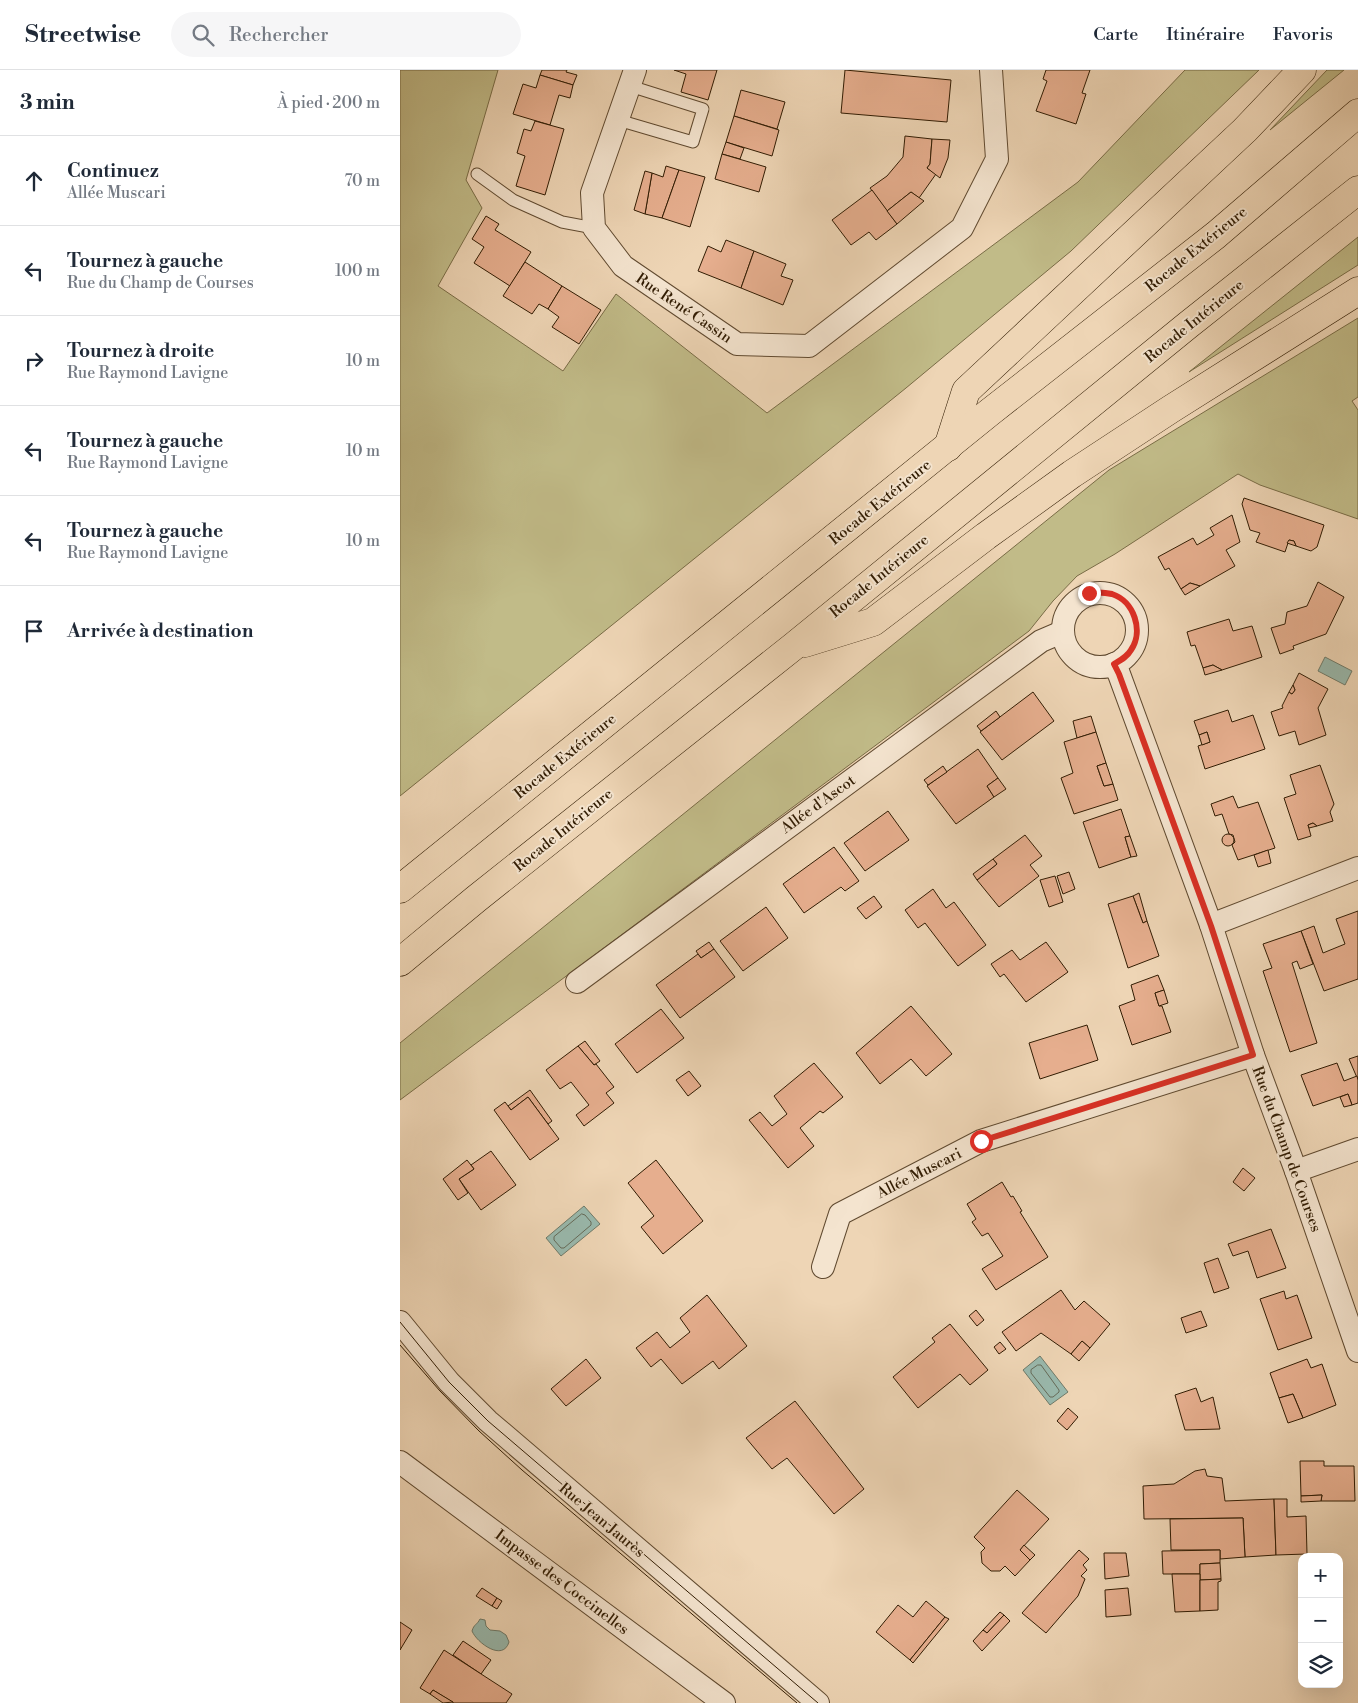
<!DOCTYPE html>
<html lang="fr">
<head>
<meta charset="utf-8">
<style>
  :root { --surface:#fff; --page:#f6f6f7; --text:#1f2937; --muted:#747a83; --line:#e0e1e3 }
  body { margin:0; font-family:"Libre Bodoni",serif; background:var(--page); color:var(--text) }
  .controls { position:absolute; right:15px; bottom:15px; display:grid; overflow:hidden; border-radius:10px; box-shadow:0 5px 20px #0002 }
  .controls button { width:45px; height:45px; display:grid; place-items:center; padding:0; border:0; border-bottom:1px solid var(--line); background:var(--surface); color:var(--text); font:25px sans-serif }
  .stop { position:absolute; width:15px; height:15px; margin:-11px; border:4px solid #d93025; border-radius:50%; background:#fff }
  .stop.end { background:#d93025; border-color:#fff; box-shadow:0 1px 5px #0008 }
  .list { margin:0; padding:0; list-style:none }
  h2 { display:flex; justify-content:space-between; align-items:center; height:65px; margin:0; padding:0 20px; font-size:21px }
  h2 small { font-size:16px; font-weight:400; color:var(--muted) }
  .list li { display:grid; grid-template-columns:32px 1fr auto; gap:15px; align-items:center; box-sizing:border-box; height:90px; padding:0 20px; border-top:1px solid var(--line) }
  .list b { display:block; font-size:19px; white-space:nowrap }
  .list p { margin:0; font-size:16px; white-space:nowrap; color:var(--muted) }
  .list em { font-size:16px; font-style:normal; color:var(--muted) }
  .icon { flex:none; width:28px; height:28px; fill:none; stroke:currentColor; stroke-width:2; stroke-linecap:round; stroke-linejoin:round }
  .map { position:relative; flex:none; width:958px; height:1633px; overflow:hidden }
  header { display:flex; align-items:center; gap:30px; box-sizing:border-box; height:70px; padding:0 25px; background:var(--surface); border-bottom:1px solid var(--line) }
  header strong { font-size:24px }
  nav { display:flex; gap:28px; margin-inline-start:auto; font-size:18px }
  .search { width:350px; height:45px; background:var(--page); display:flex; align-items:center; gap:12px; box-sizing:border-box; padding:0 18px; border-radius:28px; color:var(--muted); font-size:19px }
  main { display:flex }
  aside { flex:1; background:var(--surface) }
  .map>svg:first-child { display:block }
  .green { fill:#c1bb88; stroke:#796c46 }
  .water { fill:#99b9ad; stroke:#6f7a69 }
  .lines { fill:none; stroke-linecap:round; stroke-linejoin:round }
  .shore { stroke:#656a58; stroke-width:1 }
  .building { fill:#e6ae8e; stroke:#311c03 }
  .service-casing { stroke:#604a30; stroke-width:13 }
  .minor-casing { stroke:#604a30; stroke-width:24 }
  .motorway-casing { stroke:#311c03; stroke-width:29 }
  .service { stroke:#f4e4cf; stroke-width:11 }
  .minor { stroke:#f4e4cf; stroke-width:22 }
  .motorway { stroke:#eed5b5; stroke-width:28 }
  .tram { stroke:#311c03; stroke-width:1 }
  .route { stroke:#d93025; stroke-width:6 }
  .labels { text-anchor:middle; stroke-width:4; stroke-linejoin:round; paint-order:stroke }
  .street-label { font-size:15px; fill:#311c03; stroke:#f4e4cf }
</style>
</head>
<body>
<header>
<strong>Streetwise</strong>
<div class="search"><svg class="icon" aria-label="search" viewBox="0 0 24 24"><circle cx="10" cy="10" r="6"/><path d="M15 15l6 6"/></svg>Rechercher</div>
<nav><a>Carte</a><a>Itinéraire</a><a>Favoris</a></nav>
</header>
<main>
<aside>
<h2>3 min<small>À pied · 200 m</small></h2>
<ul class="list">
<li><svg class="icon" aria-label="ahead" viewBox="0 0 24 24"><path d="M12 20V5M6 11l6-6 6 6"/></svg><div><b>Continuez</b><p>Allée Muscari</p></div><em>70 m</em></li>
<li><svg class="icon" aria-label="left" viewBox="0 0 24 24"><path d="M17 20v-9H6M10 6l-5 5 5 5"/></svg><div><b>Tournez à gauche</b><p>Rue du Champ de Courses</p></div><em>100 m</em></li>
<li><svg class="icon" aria-label="right" viewBox="0 0 24 24"><path d="M7 20v-9h11M14 6l5 5-5 5"/></svg><div><b>Tournez à droite</b><p>Rue Raymond Lavigne</p></div><em>10 m</em></li>
<li><svg class="icon" aria-label="left" viewBox="0 0 24 24"><path d="M17 20v-9H6M10 6l-5 5 5 5"/></svg><div><b>Tournez à gauche</b><p>Rue Raymond Lavigne</p></div><em>10 m</em></li>
<li><svg class="icon" aria-label="left" viewBox="0 0 24 24"><path d="M17 20v-9H6M10 6l-5 5 5 5"/></svg><div><b>Tournez à gauche</b><p>Rue Raymond Lavigne</p></div><em>10 m</em></li>
<li><svg class="icon" aria-label="arrive" viewBox="0 0 24 24"><path d="M6 21V4h12l-3 4 3 4H6"/></svg><div><b>Arrivée à destination</b></div></li>
</ul>
</aside>
<div class="map">
<svg width="958" height="1633" viewBox="0 0 958 1633">
  <rect width="100%" height="100%" fill="#eed5b5"/>
  <filter id="stains"><feTurbulence type="fractalNoise" baseFrequency=".004" numOctaves="4"/><feColorMatrix values="0 0 0 0 .2 0 0 0 0 .09 0 0 0 0 .02 0 0 0 .5 -.17"/></filter>
  <radialGradient id="worn" r=".72"><stop offset=".6" stop-color="#630" stop-opacity="0"/><stop offset="1" stop-color="#630" stop-opacity=".3"/></radialGradient>
  <g class="green">
    <path d="M0 0H98L66 110 82 138 38 216 163 301 216 224 367 343 678 112 785 0H859L671 181 506 318 0 726Z"/>
    <path d="M927 0H944L870 60Z"/>
    <path d="M958 167V195L789 302Z"/>
    <path d="M958 248V327L952 331 958 340V449L860 415 838 404 715 484 677 506 653 531 629 561 0 1030V973L709 400Z"/>
  </g>
  <g class="water">
    <path d="M925 587 952 601 945 615 918 601Z"/>
    <path d="M184 1136 200 1154 161 1186 146 1168Z"/>
    <path d="M640 1286 668 1322 650 1335 623 1300Z"/>
    <path d="M80 1549 85 1550 86 1556 90 1560 100 1561 106 1565 109 1572C103 1592 77 1573 72 1561 74 1554 77 1555 80 1549Z"/>
  </g>
  <g class="lines">
    <g class="shore">
      <path d="M182 1144 185 1145 191 1152V1155L164 1178H161L154 1170V1167Z"/>
      <path d="M638 1295H641L659 1320V1322L653 1327H650L631 1303V1300Z"/>
    </g>
  </g>
  <g class="building">
    <path d="M142 0H167L166 2 177 5 173 15 140 5Z"/>
    <path d="M274 0H317L308 30 281 22 286 4Z"/>
    <path d="M445 0 551 10 547 52 441 43Z"/>
    <path d="M646 0H690L682 23 686 24 676 54 636 41 647 11 643 9Z"/>
    <path d="M140 5 173 15 170 28 159 25 150 55 113 44 123 14 136 18Z"/>
    <path d="M341 20 385 32 377 59 334 46Z"/>
    <path d="M334 46 379 60 372 86 326 72Z"/>
    <path d="M135 51 164 59 145 125 116 116 125 86 117 83 124 59 131 61Z"/>
    <path d="M505 66 532 69 530 94 527 98 536 104 519 128 511 122 487 141 470 118 487 106 503 87Z"/>
    <path d="M532 69 550 70 548 88 540 108 527 98 530 94Z"/>
    <path d="M326 72 344 78 340 89 322 84Z"/>
    <path d="M322 84 366 97 359 122 315 109Z"/>
    <path d="M266 96 279 100 262 148 245 144 252 103 263 107Z"/>
    <path d="M279 100 305 107 290 157 262 148Z"/>
    <path d="M245 101 252 103 245 144 234 140Z"/>
    <path d="M472 120 497 154 476 170 469 162 451 175 432 150Z"/>
    <path d="M511 122 524 131 497 154 487 141Z"/>
    <path d="M86 146 99 154 95 160 131 182 110 216 74 193 84 177 72 169Z"/>
    <path d="M326 170 354 181 341 218 298 201 308 176 321 182Z"/>
    <path d="M354 181 386 194 381 206 393 210 383 235 341 218Z"/>
    <path d="M125 192 162 216 148 239 139 234 132 244 103 226Z"/>
    <path d="M162 216 201 240 179 274 152 257 159 247 148 239Z"/>
    <path d="M844 428 924 455 917 477 911 481 896 476 894 471 889 470 885 482 856 472 860 463 850 460 842 434Z"/>
    <path d="M832 445 840 472 826 480 835 496 800 516 790 513 781 519 769 498 765 500 758 487 793 468 797 475 814 465 810 458Z"/>
    <path d="M889 470 894 471 896 476 887 473Z"/>
    <path d="M918 512 944 527 926 564 893 576 894 579 880 584 871 558 885 554 887 542 907 536Z"/>
    <path d="M790 513 800 516 785 525 781 519Z"/>
    <path d="M829 549 833 561 852 556 862 587 822 600 813 595 803 598 795 575 791 576 787 562Z"/>
    <path d="M813 595 822 600 805 605 803 598Z"/>
    <path d="M899 603 928 619 918 638 926 665 899 675 895 661 879 666 871 642 883 638 882 636 889 622 892 624 895 620 893 615Z"/>
    <path d="M893 615 895 620 892 624 889 622Z"/>
    <path d="M633 622 654 651 602 690 580 662Z"/>
    <path d="M828 640 832 652 853 645 865 679 805 699 798 676 810 672 807 662 799 665 794 651Z"/>
    <path d="M596 641 600 647 581 661 577 656Z"/>
    <path d="M691 646 696 662 677 668 673 651Z"/>
    <path d="M696 662 706 693 697 696 704 716 713 714 718 730 674 744 661 708 673 703 664 672Z"/>
    <path d="M807 662 810 672 802 675 799 665Z"/>
    <path d="M578 679 598 708 587 716 594 727 556 754 527 716Z"/>
    <path d="M706 693 713 714 704 716 697 696Z"/>
    <path d="M920 695 934 734 930 742 933 751 917 756 913 753 908 755 911 766 898 770 884 728 896 724 890 705Z"/>
    <path d="M543 696 547 702 528 715 524 710Z"/>
    <path d="M598 708 606 719 594 727 587 716Z"/>
    <path d="M833 726 838 738 858 732 875 778 838 790 832 775 835 772 833 765 829 764 822 744 815 746 811 734Z"/>
    <path d="M721 739 730 766 725 767 731 787 699 798 683 752Z"/>
    <path d="M488 741 509 770 465 801 444 773Z"/>
    <path d="M913 753 917 756 909 758 908 755Z"/>
    <circle cx="828" cy="770" r="6"/>
    <path d="M625 765 642 786 630 795 639 806 599 837 577 810 597 794 593 789Z"/>
    <path d="M730 766 737 786 731 787 725 767Z"/>
    <path d="M434 777 459 811 445 821 441 817 404 843 383 814Z"/>
    <path d="M868 780 871 793 858 797 854 785Z"/>
    <path d="M593 789 597 794 577 810 573 804Z"/>
    <path d="M669 802 675 819 663 824 657 806Z"/>
    <path d="M655 806 663 832 649 837 640 810Z"/>
    <path d="M533 819 546 838 554 832 586 875 558 896 525 853 518 858 505 840Z"/>
    <path d="M739 823 747 851 743 853 733 826Z"/>
    <path d="M474 826 482 837 466 849 457 838Z"/>
    <path d="M733 826 743 853 747 851 759 886 728 898 708 834Z"/>
    <path d="M366 837 388 868 343 901 320 871Z"/>
    <path d="M958 841V909L924 921 901 861 914 856 923 883 945 874 936 849Z"/>
    <path d="M901 861 913 894 900 899 897 891 892 893 917 973 890 982 863 901 872 898 863 874Z"/>
    <path d="M309 872 314 879 301 888 296 881Z"/>
    <path d="M646 872 668 902 626 932 604 904 600 907 591 894 612 880 620 890Z"/>
    <path d="M314 879 335 907 280 948 256 915 298 884 301 888Z"/>
    <path d="M758 905 764 920 755 923 759 936H762L771 962 732 975 719 936 735 930 731 915Z"/>
    <path d="M764 920 768 933 759 936 755 923Z"/>
    <path d="M511 936 552 984 526 1006 511 989 480 1014 456 983Z"/>
    <path d="M261 939 284 968 237 1003 215 974Z"/>
    <path d="M687 955 698 990 640 1009 629 973Z"/>
    <path d="M185 971 200 991 194 995 178 976Z"/>
    <path d="M178 976 194 995 196 994 214 1017 206 1023 214 1033 184 1056 176 1045 189 1035 171 1012 160 1019 146 1000Z"/>
    <path d="M958 986V1010L949 989Z"/>
    <path d="M414 993 443 1027 423 1043 420 1041 400 1058 414 1076 388 1098 349 1050 360 1042 372 1056 387 1044 374 1026Z"/>
    <path d="M937 993 944 1011 957 1006 958 1010V1033L952 1035 948 1024 913 1036 901 1005Z"/>
    <path d="M289 1001 301 1016 288 1026 276 1010Z"/>
    <path d="M130 1020 152 1051 148 1054 128 1027 111 1040 108 1036Z"/>
    <path d="M948 1024 952 1035 944 1037 940 1027Z"/>
    <path d="M128 1027 159 1069 130 1090 94 1040 105 1032 111 1040Z"/>
    <path d="M91 1081 116 1115 81 1140 59 1109 74 1099 71 1095Z"/>
    <path d="M67 1090 74 1099 59 1109 68 1123 58 1130 43 1109Z"/>
    <path d="M256 1090 303 1151 263 1184 241 1157 254 1146 228 1113Z"/>
    <path d="M843 1098 855 1108 844 1121 833 1112Z"/>
    <path d="M602 1112 611 1127 613 1126 622 1141 620 1142 648 1187 596 1220 582 1199 603 1186 588 1163 582 1166 572 1152 576 1149 567 1134Z"/>
    <path d="M871 1159 886 1198 857 1208 848 1181 833 1186 828 1174Z"/>
    <path d="M818 1188 829 1218 814 1223 804 1193Z"/>
    <path d="M661 1220 675 1240 684 1231 710 1254 690 1278 682 1271 671 1284 641 1263 616 1281 602 1262Z"/>
    <path d="M884 1221 886 1229 897 1225 912 1268 878 1280 860 1229Z"/>
    <path d="M307 1225 347 1276 319 1299 313 1291 282 1314 261 1289 251 1297 236 1278 257 1262 270 1278 290 1262 280 1248Z"/>
    <path d="M576 1240 584 1250 577 1256 569 1246Z"/>
    <path d="M801 1241 807 1256 786 1263 781 1248Z"/>
    <path d="M550 1254 588 1300 570 1315 560 1304 518 1338 493 1307 535 1272 532 1268Z"/>
    <path d="M682 1271 690 1278 679 1291 671 1284Z"/>
    <path d="M600 1272 606 1279 599 1284 594 1277Z"/>
    <path d="M186 1289 201 1308 166 1336 151 1319Z"/>
    <path d="M907 1289 911 1298 922 1294 936 1335 903 1348 893 1324 879 1328 870 1303Z"/>
    <path d="M796 1318 801 1332 813 1327 820 1359 785 1360 775 1325Z"/>
    <path d="M893 1324 903 1348 888 1353 879 1328Z"/>
    <path d="M395 1331 464 1419 434 1444 387 1388 372 1399 346 1368Z"/>
    <path d="M668 1338 678 1347 667 1360 657 1351Z"/>
    <path d="M900 1391H924V1396H954L955 1431H921L922 1425 901 1426Z"/>
    <path d="M805 1399 807 1406 822 1408 825 1431 874 1429 876 1485 845 1487 843 1448 744 1449 743 1416 774 1414 795 1401Z"/>
    <path d="M617 1420 649 1449 620 1480 630 1490 615 1506 605 1496 600 1501H591L582 1493 581 1482 585 1478 574 1467Z"/>
    <path d="M922 1425 921 1431 901 1432V1426Z"/>
    <path d="M874 1429H887V1447L906 1446 907 1484 876 1485Z"/>
    <path d="M843 1448 845 1487 820 1489V1480H771L770 1449Z"/>
    <path d="M624 1475 635 1485 630 1490 620 1480Z"/>
    <path d="M679 1480 689 1489 683 1495 687 1500 681 1506 685 1509 678 1526 646 1563 622 1543Z"/>
    <path d="M820 1480V1493L800 1494V1504H763L762 1481Z"/>
    <path d="M704 1483H726L729 1506 705 1509Z"/>
    <path d="M820 1493 821 1509 800 1510V1494Z"/>
    <path d="M772 1504H800V1541L775 1542Z"/>
    <path d="M821 1509V1511L818 1512V1540L800 1541V1510Z"/>
    <path d="M82 1518 97 1528 92 1536 76 1526Z"/>
    <path d="M728 1518 731 1545 706 1547 705 1520Z"/>
    <path d="M97 1528 102 1531 97 1539 92 1536Z"/>
    <path d="M526 1531 545 1547 510 1590 476 1562 498 1535 513 1547Z"/>
    <path d="M600 1542 604 1545 587 1563 583 1560Z"/>
    <path d="M604 1545 610 1551 582 1581 573 1571 583 1560 587 1563Z"/>
    <path d="M545 1547 549 1549 513 1593 510 1590Z"/>
    <path d="M0 1552 12 1560 0 1580Z"/>
    <path d="M63 1571 91 1590 81 1604 53 1585Z"/>
    <path d="M44 1580 112 1624 106 1633H54L33 1620 30 1624 20 1618Z"/>
    <path d="M33 1620 53 1632 43 1633 30 1624Z"/>
  </g>
  <g class="lines">
    <g class="service-casing">
      <g id="service">
        <path d="M218 50 293 72 303 39 230 16"/>
        <path d="M77 104 113 130 162 152 194 158"/>
      </g>
    </g>
    <g class="minor-casing">
      <g id="minor">
        <path d="M235 0 192 123 194 158 223 196 337 274 409 276 562 158 597 89 591 0"/>
        <circle cx="700" cy="560" r="37"/>
        <path d="M714 594 719 604 811 855 853 985 896 1101 958 1281"/>
        <path d="M811 855 958 798"/>
        <path d="M177 912 641 571 662 562"/>
        <path d="M896 1101 958 1079"/>
        <path d="M423 1197 440 1144 581 1071 853 985"/>
        <path d="M0 1252 49 1312 88 1351 418 1633"/>
        <path d="M0 1392 324 1633"/>
      </g>
    </g>
    <g class="motorway-casing">
      <g id="motorway">
        <path d="M548 377 566 321 845 60 902 0"/>
        <path d="M405 573 473 552 586 466 672 404 771 339 958 221"/>
        <path d="M0 819 590 342 816 165 958 43"/>
        <path d="M0 892 76 829 394 576 788 255 958 120"/>
      </g>
    </g>
    <use href="#service" class="service"/>
    <use href="#minor" class="minor"/>
    <use href="#motorway" class="motorway"/>
    <g class="tram">
      <path d="M0 1252 49 1312 88 1351 418 1633"/>
      <path d="M0 1275 40 1321 79 1361 122 1400 397 1633"/>
    </g>
  </g>
  <g class="lines">
    <path class="route" d="M581 1071 853 985 811 856 719 604 714 594C721 590 727 587 731 580 744 561 734 531 712 524 704 522 697 522 689 523"/>
  </g>
  <g class="labels">
    <g class="street-label">
      <text transform="translate(796 179) rotate(-39)" y="5">Rocade Extérieure</text>
      <text transform="translate(284 238) rotate(34)" y="5">Rue René Cassin</text>
      <text transform="translate(794 251) rotate(-39)" y="5">Rocade Intérieure</text>
      <text transform="translate(480 432) rotate(-39)" y="5">Rocade Extérieure</text>
      <text transform="translate(479 506) rotate(-39)" y="5">Rocade Intérieure</text>
      <text transform="translate(165 686) rotate(-39)" y="5">Rocade Extérieure</text>
      <text transform="translate(418 734) rotate(-36)" y="5">Allée d'Ascot</text>
      <text transform="translate(163 760) rotate(-39)" y="5">Rocade Intérieure</text>
      <text transform="translate(887 1079) rotate(70)" y="5">Rue du Champ de Courses</text>
      <text transform="translate(519 1103) rotate(-27)" y="5">Allée Muscari</text>
      <text transform="translate(202 1450) rotate(40)" y="5">Rue Jean Jaurès</text>
      <text transform="translate(162 1512) rotate(37)" y="5">Impasse des Coccinelles</text>
    </g>
  </g>
  <rect width="100%" height="100%" filter="url(#stains)"/>
  <rect width="100%" height="100%" fill="url(#worn)"/>
</svg>
<div class="controls">
<button>+</button>
<button>−</button>
<button><svg class="icon" aria-label="layers" viewBox="0 0 24 24"><path d="M12 4l9 5-9 5-9-5zM3 14l9 5 9-5"/></svg></button>
</div>
<div class="stop" style="left:581px;top:1071px"></div>
<div class="stop end" style="left:689px;top:523px"></div>
</div>
</main>
</body>
</html>
